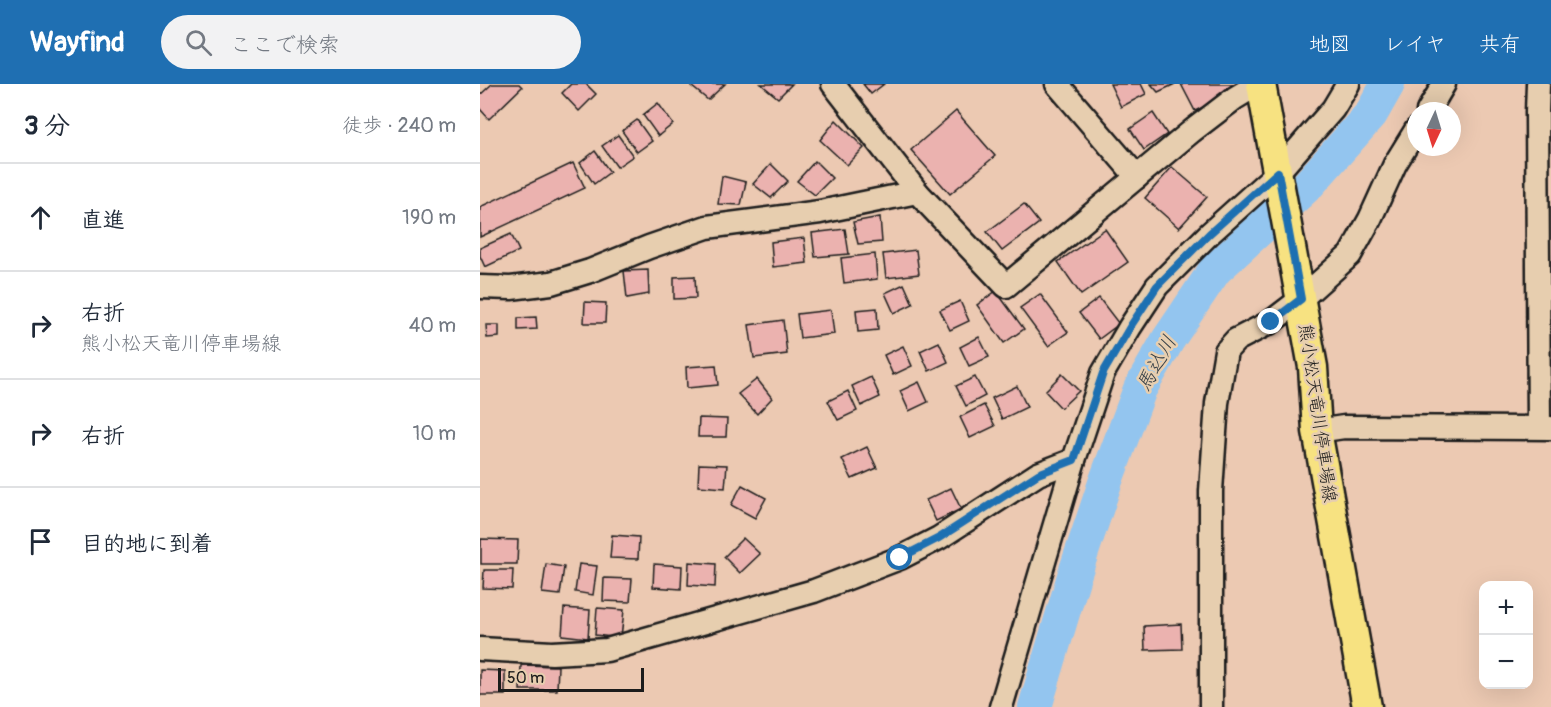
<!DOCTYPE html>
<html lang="ja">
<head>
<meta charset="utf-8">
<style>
  :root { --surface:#fff; --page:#f2f2f3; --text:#1f2937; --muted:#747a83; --line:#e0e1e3; --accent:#1f6fb2 }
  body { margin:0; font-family:Pangolin,"Klee One",sans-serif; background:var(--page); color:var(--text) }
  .controls { position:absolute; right:18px; bottom:18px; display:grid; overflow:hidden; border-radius:12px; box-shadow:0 6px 24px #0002 }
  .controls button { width:54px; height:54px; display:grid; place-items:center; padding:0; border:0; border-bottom:2px solid var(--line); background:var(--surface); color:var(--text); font:30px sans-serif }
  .compass { position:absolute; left:927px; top:18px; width:54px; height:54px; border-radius:50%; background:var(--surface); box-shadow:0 6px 24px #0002; rotate:184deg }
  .scale { position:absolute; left:18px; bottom:15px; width:146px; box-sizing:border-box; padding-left:6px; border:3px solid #1c1c1c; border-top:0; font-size:16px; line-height:21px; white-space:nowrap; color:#1c1c1c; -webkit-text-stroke:4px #e7ceaf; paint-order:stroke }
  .stop { position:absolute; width:18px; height:18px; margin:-14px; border:4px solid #1f6fb2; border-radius:50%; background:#fff }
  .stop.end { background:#1f6fb2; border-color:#fff; box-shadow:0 2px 6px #0008 }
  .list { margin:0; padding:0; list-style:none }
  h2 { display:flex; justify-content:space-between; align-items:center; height:78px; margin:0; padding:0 24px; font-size:26px }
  h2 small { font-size:20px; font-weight:400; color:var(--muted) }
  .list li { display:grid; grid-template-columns:39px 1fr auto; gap:18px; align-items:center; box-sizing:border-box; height:108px; padding:0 24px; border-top:2px solid var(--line) }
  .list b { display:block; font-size:22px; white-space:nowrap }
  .list p { margin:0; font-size:20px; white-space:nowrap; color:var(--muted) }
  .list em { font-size:20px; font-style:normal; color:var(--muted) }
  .icon { flex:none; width:33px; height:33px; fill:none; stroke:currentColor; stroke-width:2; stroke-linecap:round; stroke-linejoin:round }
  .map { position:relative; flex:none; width:1071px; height:623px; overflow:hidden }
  header { display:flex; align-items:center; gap:36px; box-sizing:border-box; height:84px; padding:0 30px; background:var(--accent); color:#fff }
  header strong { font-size:28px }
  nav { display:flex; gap:33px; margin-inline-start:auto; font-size:21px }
  .search { width:420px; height:54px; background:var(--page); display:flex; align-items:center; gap:15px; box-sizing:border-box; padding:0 21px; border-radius:33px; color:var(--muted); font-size:22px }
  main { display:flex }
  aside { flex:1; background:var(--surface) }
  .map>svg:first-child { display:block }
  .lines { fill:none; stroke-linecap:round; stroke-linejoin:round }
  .river { stroke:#93c5ef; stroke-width:34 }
  .building { fill:#ebb2af; stroke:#1c1c1c; stroke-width:1.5 }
  .minor-casing { stroke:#1c1c1c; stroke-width:27 }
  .major-casing { stroke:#1c1c1c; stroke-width:33 }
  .minor { stroke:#e7ceaf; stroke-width:22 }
  .major { stroke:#f7e281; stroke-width:28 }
  .route { stroke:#1f6fb2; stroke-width:8 }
  .labels { text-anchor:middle; stroke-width:5; stroke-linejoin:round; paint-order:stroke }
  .street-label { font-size:18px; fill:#1c1c1c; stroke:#e7ceaf }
  .water-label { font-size:20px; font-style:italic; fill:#343e46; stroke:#e7ceaf }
</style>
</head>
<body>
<header>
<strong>Wayfind</strong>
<div class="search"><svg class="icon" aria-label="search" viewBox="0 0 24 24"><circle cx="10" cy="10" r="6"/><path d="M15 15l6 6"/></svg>ここで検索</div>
<nav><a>地図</a><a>レイヤ</a><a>共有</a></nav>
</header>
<main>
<aside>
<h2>3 分<small>徒歩 · 240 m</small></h2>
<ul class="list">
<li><svg class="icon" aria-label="ahead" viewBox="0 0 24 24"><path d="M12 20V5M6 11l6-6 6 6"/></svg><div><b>直進</b></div><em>190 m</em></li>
<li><svg class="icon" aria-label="right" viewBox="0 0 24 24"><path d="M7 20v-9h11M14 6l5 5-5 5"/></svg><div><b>右折</b><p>熊小松天竜川停車場線</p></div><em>40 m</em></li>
<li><svg class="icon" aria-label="right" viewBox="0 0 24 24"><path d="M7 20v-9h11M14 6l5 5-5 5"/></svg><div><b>右折</b></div><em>10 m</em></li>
<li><svg class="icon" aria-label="arrive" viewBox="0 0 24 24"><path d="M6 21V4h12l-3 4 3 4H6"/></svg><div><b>目的地に到着</b></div></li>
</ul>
</aside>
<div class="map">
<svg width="1071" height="623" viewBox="0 0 1071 623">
  <rect width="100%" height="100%" fill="#ecc9b2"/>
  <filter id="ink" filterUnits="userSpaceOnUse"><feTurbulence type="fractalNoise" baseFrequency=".0167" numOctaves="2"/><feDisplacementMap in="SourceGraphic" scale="12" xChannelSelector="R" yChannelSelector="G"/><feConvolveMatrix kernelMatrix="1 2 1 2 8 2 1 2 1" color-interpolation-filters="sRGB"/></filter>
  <g filter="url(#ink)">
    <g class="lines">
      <path class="river" d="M555 623 594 492 625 399 660 305 688 256 735 186 828 101 891 30 908 0"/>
    </g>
    <g class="building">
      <path d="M12 0H39L42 3 9 35 0 25V11Z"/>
      <path d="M91 0H106L116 10 99 27 82 9Z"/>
      <path d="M212 0H245L228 16 211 2Z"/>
      <path d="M281 0H312L298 14Z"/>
      <path d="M383 0H404L391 10Z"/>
      <path d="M630 0H661L666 10 641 23Z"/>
      <path d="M671 0H695L678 8Z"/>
      <path d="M701 0H753L756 7 715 27Z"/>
      <path d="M178 19 193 40 178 52 163 31Z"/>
      <path d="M476 27 515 72 470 110 431 66Z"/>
      <path d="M673 29 687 50 664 66 650 45Z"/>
      <path d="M157 36 172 57 157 68 142 47Z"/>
      <path d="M356 36 384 64 367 81 340 56Z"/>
      <path d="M138 51 153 72 137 83 122 62Z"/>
      <path d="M115 67 130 88 114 100 100 79Z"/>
      <path d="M335 77 352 94 335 111 317 97Z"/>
      <path d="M93 79 105 104 0 153V123Z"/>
      <path d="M291 80 308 97 291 114 273 100Z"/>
      <path d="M692 83 727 113 699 144 665 114Z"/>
      <path d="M242 92 266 98 261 121 238 120Z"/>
      <path d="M544 120 559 139 522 167 507 148Z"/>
      <path d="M400 133 402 158 378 160 373 138Z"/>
      <path d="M365 145 369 170 335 173 332 149Z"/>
      <path d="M625 145 648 178 601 211 578 178Z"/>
      <path d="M31 150 39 167 5 183 0 172V164Z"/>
      <path d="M324 154 327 179 293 183 291 158Z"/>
      <path d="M436 166 439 190 406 194 403 170Z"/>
      <path d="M395 170 397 195 364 199 361 174Z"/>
      <path d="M168 186 169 210 147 214 144 187Z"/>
      <path d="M215 192 216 214 194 215V193Z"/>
      <path d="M424 200 433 220 414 229 405 209Z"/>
      <path d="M516 207 544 245 524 259 497 221Z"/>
      <path d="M560 210 588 248 568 262 540 224Z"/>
      <path d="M619 214 639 240 619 255 599 229Z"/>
      <path d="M480 217 489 237 470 246 460 226Z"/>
      <path d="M105 218 126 219 125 239H104Z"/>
      <path d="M397 224 398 246 378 248 376 226Z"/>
      <path d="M351 226 354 250 320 254 317 230Z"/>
      <path d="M56 233 57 245 38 246V234Z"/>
      <path d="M303 236 307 270 274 274 269 241Z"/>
      <path d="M6 241H19V253L7 254Z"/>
      <path d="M499 253 509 273 489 282 480 263Z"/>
      <path d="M459 258 468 278 449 287 440 267Z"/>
      <path d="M423 262 432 282 413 291 404 271Z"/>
      <path d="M236 281 238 301 207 304 206 283Z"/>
      <path d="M582 290 599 307 581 324 565 307Z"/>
      <path d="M391 293 400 313 381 322 372 302Z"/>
      <path d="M495 293 505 312 486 322 476 302Z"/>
      <path d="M277 295 292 314 277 330 258 310Z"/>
      <path d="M439 298 448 318 429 327 420 307Z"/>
      <path d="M537 302 547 323 522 335 512 314Z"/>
      <path d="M368 307 377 327 358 336 348 317Z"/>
      <path d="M504 321 515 342 490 354 480 333Z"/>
      <path d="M219 334 247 335 246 353H218Z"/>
      <path d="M387 363 397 384 372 395 362 375Z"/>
      <path d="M219 380 247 381 245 404 218 402Z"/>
      <path d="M262 401 286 414 275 434 251 421Z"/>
      <path d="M471 404 481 425 456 437 446 416Z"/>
      <path d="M132 451 159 453 158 475 130 474Z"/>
      <path d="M263 454 280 470 260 489 244 473Z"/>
      <path d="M1 455 38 456 37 480H1Z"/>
      <path d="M209 478 236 480 235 503 208 501Z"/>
      <path d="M66 480 84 483 80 511 62 509Z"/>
      <path d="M99 480 117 482 113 511 95 508Z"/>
      <path d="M174 480 202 482 201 505 173 503Z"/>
      <path d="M4 486H33L32 505 3 504Z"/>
      <path d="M124 494 152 495 150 518 123 517Z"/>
      <path d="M84 524 110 526 108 554 82 551Z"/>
      <path d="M117 524 144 526 141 554 115 551Z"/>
      <path d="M701 540 702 565 665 566 664 542Z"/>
      <path d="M41 581 78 582 77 606H40Z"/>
      <path d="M0 586 25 587V611H0Z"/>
    </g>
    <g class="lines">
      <g class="minor-casing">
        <g id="minor">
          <path d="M353 0 437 108 526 202 712 47 755 14 778 0"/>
          <path d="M577 0 657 93"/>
          <path d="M1058 0 1057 28 1059 343"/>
          <path d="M948 27 964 0"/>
          <path d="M0 203 31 204 71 199 110 187 169 163 227 143 340 128 437 108"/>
          <path d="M837 347 864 343 1071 344"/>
          <path d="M594 376 623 289 650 243 677 202 729 150 798 88 853 25 868 0"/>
          <path d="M0 565 72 569 127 566 334 507 420 474 459 454 558 390 594 376 521 623"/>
          <path d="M731 623V407L737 319 746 267 756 256 791 238 821 215 870 171 890 135 915 80 936 46"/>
        </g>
      </g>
      <g class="major-casing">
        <path id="major" d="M781 0 833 283 837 347 887 623"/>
      </g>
      <use href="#minor" class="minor"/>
      <use href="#major" class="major"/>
    </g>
  </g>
  <g class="lines" filter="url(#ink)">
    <path class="route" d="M420 474 459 454 558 390 594 376 623 289 650 243 677 202 729 150 798 88 821 215 791 238"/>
  </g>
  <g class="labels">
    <g class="street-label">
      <text transform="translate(838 329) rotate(82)" y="6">熊小松天竜川停車場線</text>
    </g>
    <g class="water-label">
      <text transform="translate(676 279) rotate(-61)" y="7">馬込川</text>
    </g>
  </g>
</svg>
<div class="controls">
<button>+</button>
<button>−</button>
</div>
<svg class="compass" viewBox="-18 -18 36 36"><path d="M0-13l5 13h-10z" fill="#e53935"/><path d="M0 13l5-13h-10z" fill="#747a83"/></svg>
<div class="scale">50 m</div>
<div class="stop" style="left:420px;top:474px"></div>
<div class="stop end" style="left:791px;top:238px"></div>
</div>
</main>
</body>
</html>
